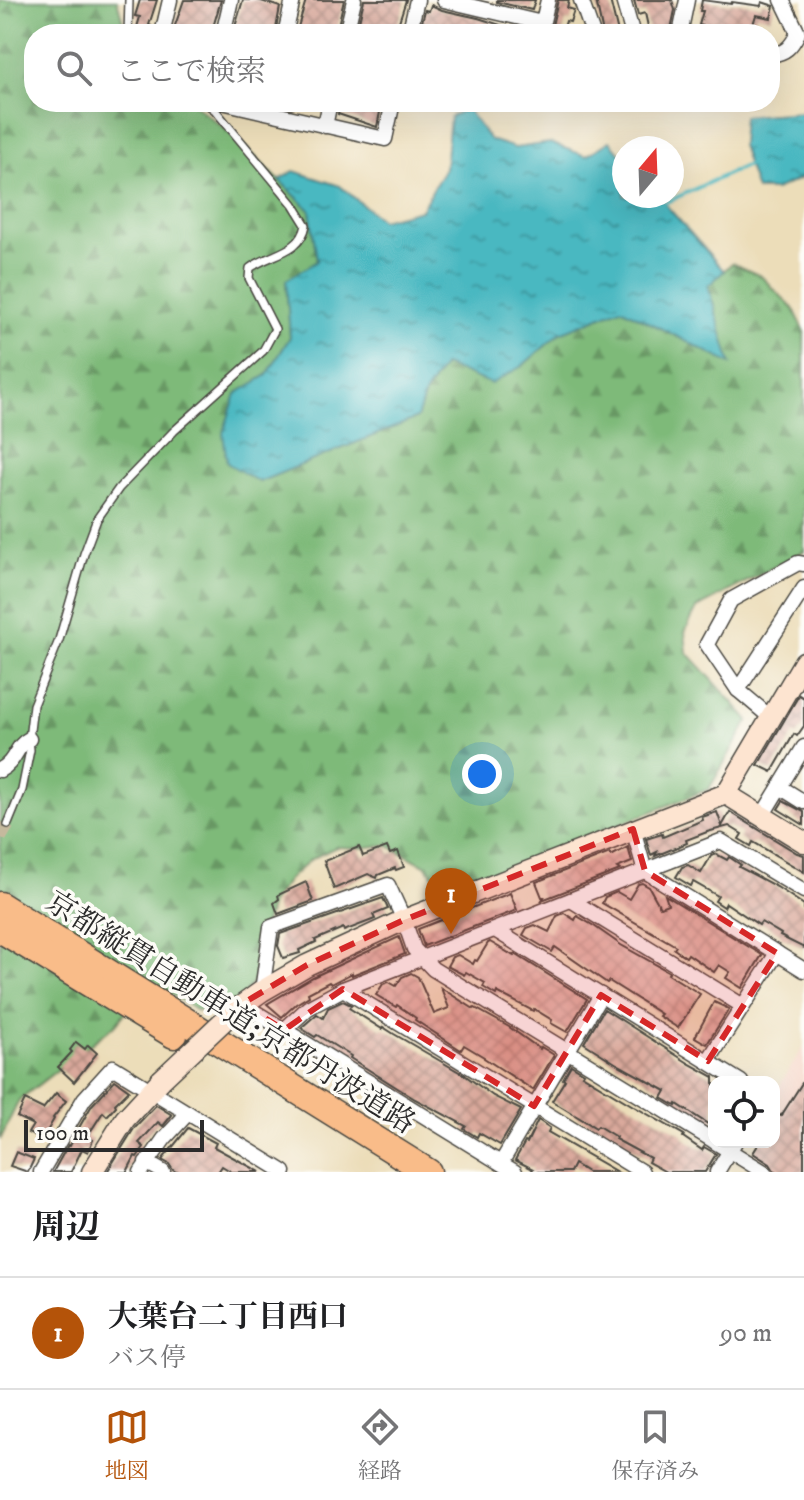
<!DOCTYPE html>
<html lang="ja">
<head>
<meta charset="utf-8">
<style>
  :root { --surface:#fff; --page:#f6f6f6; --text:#202124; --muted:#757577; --line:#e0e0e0; --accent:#b45309 }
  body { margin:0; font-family:"IM FELL DW Pica","Noto Serif JP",serif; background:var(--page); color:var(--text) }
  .controls { position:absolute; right:24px; bottom:24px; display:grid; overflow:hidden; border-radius:16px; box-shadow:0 8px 32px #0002 }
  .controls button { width:72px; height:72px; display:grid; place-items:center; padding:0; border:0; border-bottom:2px solid var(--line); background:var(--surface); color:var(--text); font:40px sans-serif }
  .compass { position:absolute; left:612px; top:136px; width:72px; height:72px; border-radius:50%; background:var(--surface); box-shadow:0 8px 32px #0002; rotate:19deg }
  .scale { position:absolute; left:24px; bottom:20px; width:180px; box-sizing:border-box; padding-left:8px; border:4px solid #2b2b2b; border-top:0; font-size:22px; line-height:28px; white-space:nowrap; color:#2b2b2b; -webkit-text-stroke:6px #fdfcf7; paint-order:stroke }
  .you { position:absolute; left:482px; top:774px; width:28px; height:28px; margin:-20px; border:6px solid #fff; border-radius:50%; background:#1a73e8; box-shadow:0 0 0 12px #1a73e833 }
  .badge { display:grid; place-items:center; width:52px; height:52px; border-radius:50%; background:var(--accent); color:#fff; font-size:26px; font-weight:700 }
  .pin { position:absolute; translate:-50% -66px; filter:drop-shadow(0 2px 4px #0008) }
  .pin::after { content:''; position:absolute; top:42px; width:28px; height:24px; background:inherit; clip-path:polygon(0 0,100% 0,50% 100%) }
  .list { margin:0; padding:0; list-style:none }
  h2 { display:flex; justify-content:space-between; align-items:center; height:104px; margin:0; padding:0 32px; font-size:34px }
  h2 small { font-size:26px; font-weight:400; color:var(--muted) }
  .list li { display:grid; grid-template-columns:52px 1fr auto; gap:24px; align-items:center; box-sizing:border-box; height:112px; padding:0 32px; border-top:2px solid var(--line) }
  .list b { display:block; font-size:30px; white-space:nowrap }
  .list p { margin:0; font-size:26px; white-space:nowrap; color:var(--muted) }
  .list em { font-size:26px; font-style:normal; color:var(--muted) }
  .icon { flex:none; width:44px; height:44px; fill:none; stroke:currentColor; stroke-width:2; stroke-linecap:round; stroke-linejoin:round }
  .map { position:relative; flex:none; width:804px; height:1172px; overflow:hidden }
  .search { position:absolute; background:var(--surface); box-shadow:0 8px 32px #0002; left:24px; right:24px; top:24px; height:88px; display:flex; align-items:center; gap:20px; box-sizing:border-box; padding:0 28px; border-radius:32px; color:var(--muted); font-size:30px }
  .sheet { height:216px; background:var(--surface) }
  nav { display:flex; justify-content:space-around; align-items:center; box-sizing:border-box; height:112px; border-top:2px solid var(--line); background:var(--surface); font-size:22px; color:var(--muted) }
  nav a { display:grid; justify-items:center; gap:4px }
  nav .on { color:var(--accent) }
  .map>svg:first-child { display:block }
  .built { fill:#f6d2c3 }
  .forest { fill:url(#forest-firs); stroke:#547252; stroke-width:2 }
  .water { fill:url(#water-ripples); stroke:#3a7276; stroke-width:2 }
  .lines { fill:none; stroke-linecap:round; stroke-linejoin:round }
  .stream { stroke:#49b8c1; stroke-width:4 }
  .building { fill:url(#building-cross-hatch) }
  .street-tunnel { stroke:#c5b99d; stroke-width:14; stroke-dasharray:14 7; stroke-linecap:butt }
  .lane-casing { stroke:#484640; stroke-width:10 }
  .street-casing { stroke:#484640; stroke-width:17 }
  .secondary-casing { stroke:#484640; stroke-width:23 }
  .highway-casing { stroke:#484640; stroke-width:29 }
  .lane { stroke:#fff; stroke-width:7 }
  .street { stroke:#fff; stroke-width:14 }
  .secondary { stroke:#fde4d0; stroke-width:20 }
  .highway { stroke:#f9bc89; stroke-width:26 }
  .secondary-bridge-casing { stroke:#484640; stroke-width:23; stroke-linecap:butt }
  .secondary-bridge { stroke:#fde4d0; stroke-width:20 }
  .marked { fill:#d62828; fill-opacity:0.2; stroke:#d62828; stroke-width:6; stroke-dasharray:16 10; stroke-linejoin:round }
  .labels { text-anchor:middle; stroke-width:7; stroke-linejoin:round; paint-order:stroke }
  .street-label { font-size:30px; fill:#2b2b2b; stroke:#fdfcf7 }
</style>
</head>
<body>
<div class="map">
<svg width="804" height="1172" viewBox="0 0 804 1172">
  <defs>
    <pattern id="forest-firs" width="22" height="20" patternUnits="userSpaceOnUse" patternTransform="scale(2)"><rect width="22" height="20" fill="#7eba79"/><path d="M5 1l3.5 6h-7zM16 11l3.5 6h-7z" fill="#679763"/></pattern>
    <pattern id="water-ripples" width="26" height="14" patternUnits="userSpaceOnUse" patternTransform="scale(2)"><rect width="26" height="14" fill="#49b8c1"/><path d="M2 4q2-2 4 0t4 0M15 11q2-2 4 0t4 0" fill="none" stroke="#3d969d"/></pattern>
    <pattern id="building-cross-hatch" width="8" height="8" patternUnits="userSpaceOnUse" patternTransform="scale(2)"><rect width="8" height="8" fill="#daa99b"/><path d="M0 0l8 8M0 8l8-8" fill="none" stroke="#b18a7f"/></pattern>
  </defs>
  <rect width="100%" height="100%" fill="#fdfcf7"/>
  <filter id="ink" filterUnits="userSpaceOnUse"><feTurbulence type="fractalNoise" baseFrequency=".0125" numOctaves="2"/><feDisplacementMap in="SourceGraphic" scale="16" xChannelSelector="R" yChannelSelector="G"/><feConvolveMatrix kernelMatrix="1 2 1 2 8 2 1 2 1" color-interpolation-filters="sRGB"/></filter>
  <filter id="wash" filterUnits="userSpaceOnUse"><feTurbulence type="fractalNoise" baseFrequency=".006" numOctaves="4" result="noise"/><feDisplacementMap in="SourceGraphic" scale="32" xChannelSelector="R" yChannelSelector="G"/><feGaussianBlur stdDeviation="1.8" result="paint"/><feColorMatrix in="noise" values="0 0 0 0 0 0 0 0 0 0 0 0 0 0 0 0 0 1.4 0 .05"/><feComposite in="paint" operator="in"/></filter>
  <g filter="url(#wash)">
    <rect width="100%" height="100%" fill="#ecddb9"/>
    <path class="built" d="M804 1046V1135L774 1117V1094Z"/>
    <path class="forest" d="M0 0H117L126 34H34V102H191L233 135 310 210 317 261 286 281 290 337 267 375 236 394 259 482 417 418 425 393 444 365 522 366 560 333 621 308 730 363 708 286 732 263 761 276 794 309 804 330V551L697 608 685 632 687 652 749 720 709 789 448 892 425 865 387 845 359 848 336 847 311 859 289 879 272 901 264 927 255 979 235 1006 197 1011 151 981 115 1025 19 1100 0 1140Z"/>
    <g class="water">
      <path d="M467 109 490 140 515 148 550 143 586 156 610 141 624 158V196H658L724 271 708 286 731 364 621 308 560 333 522 366 491 384 444 365 425 393 417 418 259 482 227 463 223 433 236 394 267 375 290 337 286 280 317 261 310 210 279 180 294 171 340 186 381 220 421 210 445 168 450 117Z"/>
      <path d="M804 112V177L775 190H756L741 145 743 116Z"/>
    </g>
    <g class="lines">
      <path class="stream" d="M662 204 752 163"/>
    </g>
    <g id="blocks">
      <g class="building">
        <path d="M140 0H157L149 25 153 27 152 34H135L140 17 135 16Z"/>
        <path d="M184 0H221L211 34H172Z"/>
        <path d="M243 0H258L280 7 275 34H259L235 27Z"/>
        <path d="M306 0H344L336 34H296Z"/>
        <path d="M364 0H406L395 34H356Z"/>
        <path d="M497 0H535L532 10 497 2Z"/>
        <path d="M558 0H569L567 8 574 10 570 22 566 21 562 34H550Z"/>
        <path d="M596 0H610L618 33 603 34Z"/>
        <path d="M634 0H672L675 10 670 34H657L656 29 649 31 645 13 638 15Z"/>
        <path d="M702 0 731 4 732 2 761 6 762 2 774 6 771 18 756 15 750 34H719L702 30 703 26 699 25 703 11H700Z"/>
        <path d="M431 5 442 10 478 18 520 31V34H469L458 30 457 32 422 22 425 10 429 11Z"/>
        <path d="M340 102H382L377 127 338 114Z"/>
        <path d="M799 695 804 698V726L797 736 794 734 772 772 758 765Z"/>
        <path d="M783 801 804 812V825L778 809Z"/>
        <path d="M717 812 722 826 730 812 797 853 804 855V872L753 842 751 846 739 839 742 834 729 826 707 832 686 840 687 843 655 856 657 852 651 855 646 839 662 834 663 837 703 820 702 817Z"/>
        <path d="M359 847 363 856 387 847 390 854 398 851 404 867 396 870 395 868 378 875 377 878 368 874 334 889 324 861Z"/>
        <path d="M628 847 632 862 617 868 620 870 542 900 544 897H542L536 882 610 853 611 856Z"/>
        <path d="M716 854 727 860 729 857 741 865 739 867 777 887 804 905V948L780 936 781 934 761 922 759 925 726 903 724 907 715 901 718 896 693 882 691 886 676 877 682 867 688 865 701 873 711 856Z"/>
        <path d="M306 882 313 901 278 914 274 903 279 899 278 895Z"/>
        <path d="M642 883 649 887 660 907 668 904 665 895 762 955 742 988 726 978 730 972 719 965 714 972 688 954 686 957 674 949 676 946 602 903 605 897 617 892 629 899 638 884Z"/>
        <path d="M510 893 517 910 424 946 418 929Z"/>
        <path d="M383 898 388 909 373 915 375 919 344 931 343 928 315 940 316 942 299 950 300 953 283 958 278 946 280 934Z"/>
        <path d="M564 913 575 920 577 916 594 926 621 945 669 972 668 974 700 994 678 1028 659 1016 661 1014 609 981 607 983 555 947 552 952 523 935 527 928 535 925 549 932 557 916Z"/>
        <path d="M399 937 405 954 352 975V973L331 984 329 982 308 993 309 996 296 1004 282 1017 267 1004 313 977Z"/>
        <path d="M490 942 514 956 515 954 587 999 567 1032 551 1023 552 1020 534 1009 533 1011 497 992 496 995 483 987 485 983 466 972 464 975 447 966 452 957 458 955 473 964 475 960 477 961 488 943Z"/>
        <path d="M411 973 418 977 434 1014 449 1008 441 988 474 1009 475 1008 509 1027 540 1049 541 1047 554 1055 533 1090 484 1058V1057L464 1045 461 1050 415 1020 416 1018 397 1005 396 1007 376 995 383 984 389 982 396 986 402 977Z"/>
        <path d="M343 1001 351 1005 349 1008 382 1029 383 1027 394 1034 466 1076 493 1096 521 1110 500 1145 479 1133 477 1137 464 1129 466 1126 415 1099 350 1058 351 1056 317 1035 315 1037 301 1028 317 1014 323 1018 328 1008Z"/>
        <path d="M714 1002 729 1009 707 1044 695 1037Z"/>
        <path d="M604 1009 690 1064 714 1077V1120L711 1126 677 1104 676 1106 662 1098 666 1091 617 1064 584 1043Z"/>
        <path d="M76 1042 85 1049 88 1045 97 1053 74 1082 58 1067 72 1052 70 1050Z"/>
        <path d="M571 1065 584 1073 582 1075 635 1107 684 1135 683 1137 702 1150 704 1147 716 1154 705 1172H666L648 1162 650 1158 615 1139 616 1137 598 1126 596 1128 552 1101 565 1080 563 1079Z"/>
        <path d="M115 1080 129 1090 115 1104 116 1106 107 1116 103 1112 87 1137 93 1140 88 1152 82 1149 71 1172H53L68 1145 70 1146 76 1133 92 1105Z"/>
        <path d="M804 1080V1172H775L770 1164 753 1153 760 1142H774V1120L778 1114 781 1116Z"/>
        <path d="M56 1093 66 1101 53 1118 54 1119 42 1140 28 1133 33 1125 17 1117 25 1100 43 1109Z"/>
        <path d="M156 1105 172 1115 163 1126 158 1122 139 1143 144 1147 137 1157 135 1156 127 1172H107L135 1127Z"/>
        <path d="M538 1120 550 1128 548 1132 617 1172H587L574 1164 570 1172H531L533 1169 515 1160 525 1142 527 1143Z"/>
        <path d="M188 1128 216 1143 214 1147 260 1172H232L222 1166 218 1172H176L173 1170 169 1164 162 1160Z"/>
        <path d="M16 1152 34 1159 28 1172 10 1166Z"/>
      </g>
    </g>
  </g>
  <g filter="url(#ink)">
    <use href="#blocks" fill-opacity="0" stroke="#484640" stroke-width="2"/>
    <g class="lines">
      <path class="street-tunnel" d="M0 837 8 824"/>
      <g class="lane-casing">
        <g id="lane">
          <path d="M128 34 129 0"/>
          <path d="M8 824 22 790 30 750 29 739 33 705 59 640 84 554 97 519 119 488 174 431 263 351 275 329 249 278 250 268C271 253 301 253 306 225L293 204 215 110 204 102"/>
        </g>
      </g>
      <g class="street-casing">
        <g id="street">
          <path d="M444 0 542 23"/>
          <path d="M581 0 593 34"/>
          <path d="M623 0 631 28 630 34"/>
          <path d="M162 34 170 0"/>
          <path d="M223 34 231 0"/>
          <path d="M285 34 293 0"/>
          <path d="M346 34 354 0"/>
          <path d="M409 34 417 0"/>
          <path d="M540 34 548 0"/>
          <path d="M680 34 687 0"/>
          <path d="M770 55C786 53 791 47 798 33L782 0"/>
          <path d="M222 102 385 139 393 102"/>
          <path d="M325 126 330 102"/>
          <path d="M738 690 804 588"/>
          <path d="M770 717 738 690 707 644 731 600 798 563 804 564"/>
          <path d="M0 770C17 761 15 746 29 739"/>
          <path d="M780 787 804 802"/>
          <path d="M762 816 804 747"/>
          <path d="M633 829 645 871 804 970"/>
          <path d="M571 900 743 1006"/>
          <path d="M495 930 741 1082"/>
          <path d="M343 989 642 1172"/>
          <path d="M262 991 271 927 388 885 404 920 414 949 433 969 714 1141"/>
          <path d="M242 1004 515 1172"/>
          <path d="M284 1030 308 1008 343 989 721 841 804 891"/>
          <path d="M708 1061 777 953"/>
          <path d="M715 1142 764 1172"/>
          <path d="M146 1162 163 1172"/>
          <path d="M501 1163 601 995"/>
          <path d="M41 1172 84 1099 113 1067 284 1172"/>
          <path d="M141 1172 164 1139 188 1113"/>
          <path d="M717 1172 735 1142"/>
        </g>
      </g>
      <g class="secondary-casing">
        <g id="secondary">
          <path d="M726 794 804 842"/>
          <path d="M234 1011 262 991 307 965 404 920 726 794 804 662"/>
          <path d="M92 1172 125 1119 161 1080"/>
        </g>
      </g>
      <g class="highway-casing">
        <g id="highway">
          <path d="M0 905 428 1172"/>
          <path d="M0 929 174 1035"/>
        </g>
      </g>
      <use href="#lane" class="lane"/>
      <use href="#street" class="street"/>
      <use href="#secondary" class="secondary"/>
      <use href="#highway" class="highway"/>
      <g class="secondary-bridge-casing">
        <path id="secondary-bridge" d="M161 1080 234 1011"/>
      </g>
      <use href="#secondary-bridge" class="secondary-bridge"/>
    </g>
  </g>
  <path class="marked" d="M633 829 645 871 777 953 708 1061 601 995 534 1106 343 989 284 1030 242 1004 307 965 404 920Z"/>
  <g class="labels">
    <g class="street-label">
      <text transform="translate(231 1012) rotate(32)" y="10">京都縦貫自動車道;京都丹波道路</text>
    </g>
  </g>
</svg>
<div class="controls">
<button><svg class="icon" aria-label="locate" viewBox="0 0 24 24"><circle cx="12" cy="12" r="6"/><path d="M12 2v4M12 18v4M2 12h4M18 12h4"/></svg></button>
</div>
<svg class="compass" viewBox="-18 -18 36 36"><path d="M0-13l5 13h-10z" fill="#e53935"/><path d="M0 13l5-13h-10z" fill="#757577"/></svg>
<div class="scale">100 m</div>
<div class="you"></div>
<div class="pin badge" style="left:451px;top:934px">1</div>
<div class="search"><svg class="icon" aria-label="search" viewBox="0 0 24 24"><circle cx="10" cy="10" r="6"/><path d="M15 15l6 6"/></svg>ここで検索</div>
</div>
<section class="sheet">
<h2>周辺<small></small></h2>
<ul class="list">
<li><span class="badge">1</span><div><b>大葉台二丁目西口</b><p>バス停</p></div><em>90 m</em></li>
</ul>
</section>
<nav>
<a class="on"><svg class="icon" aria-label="map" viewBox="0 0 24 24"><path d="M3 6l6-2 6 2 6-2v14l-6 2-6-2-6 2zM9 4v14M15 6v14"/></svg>地図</a>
<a><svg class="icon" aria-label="directions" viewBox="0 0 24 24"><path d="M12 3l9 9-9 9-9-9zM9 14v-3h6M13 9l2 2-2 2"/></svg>経路</a>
<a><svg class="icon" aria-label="saved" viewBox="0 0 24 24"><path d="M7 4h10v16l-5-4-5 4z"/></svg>保存済み</a>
</nav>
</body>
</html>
